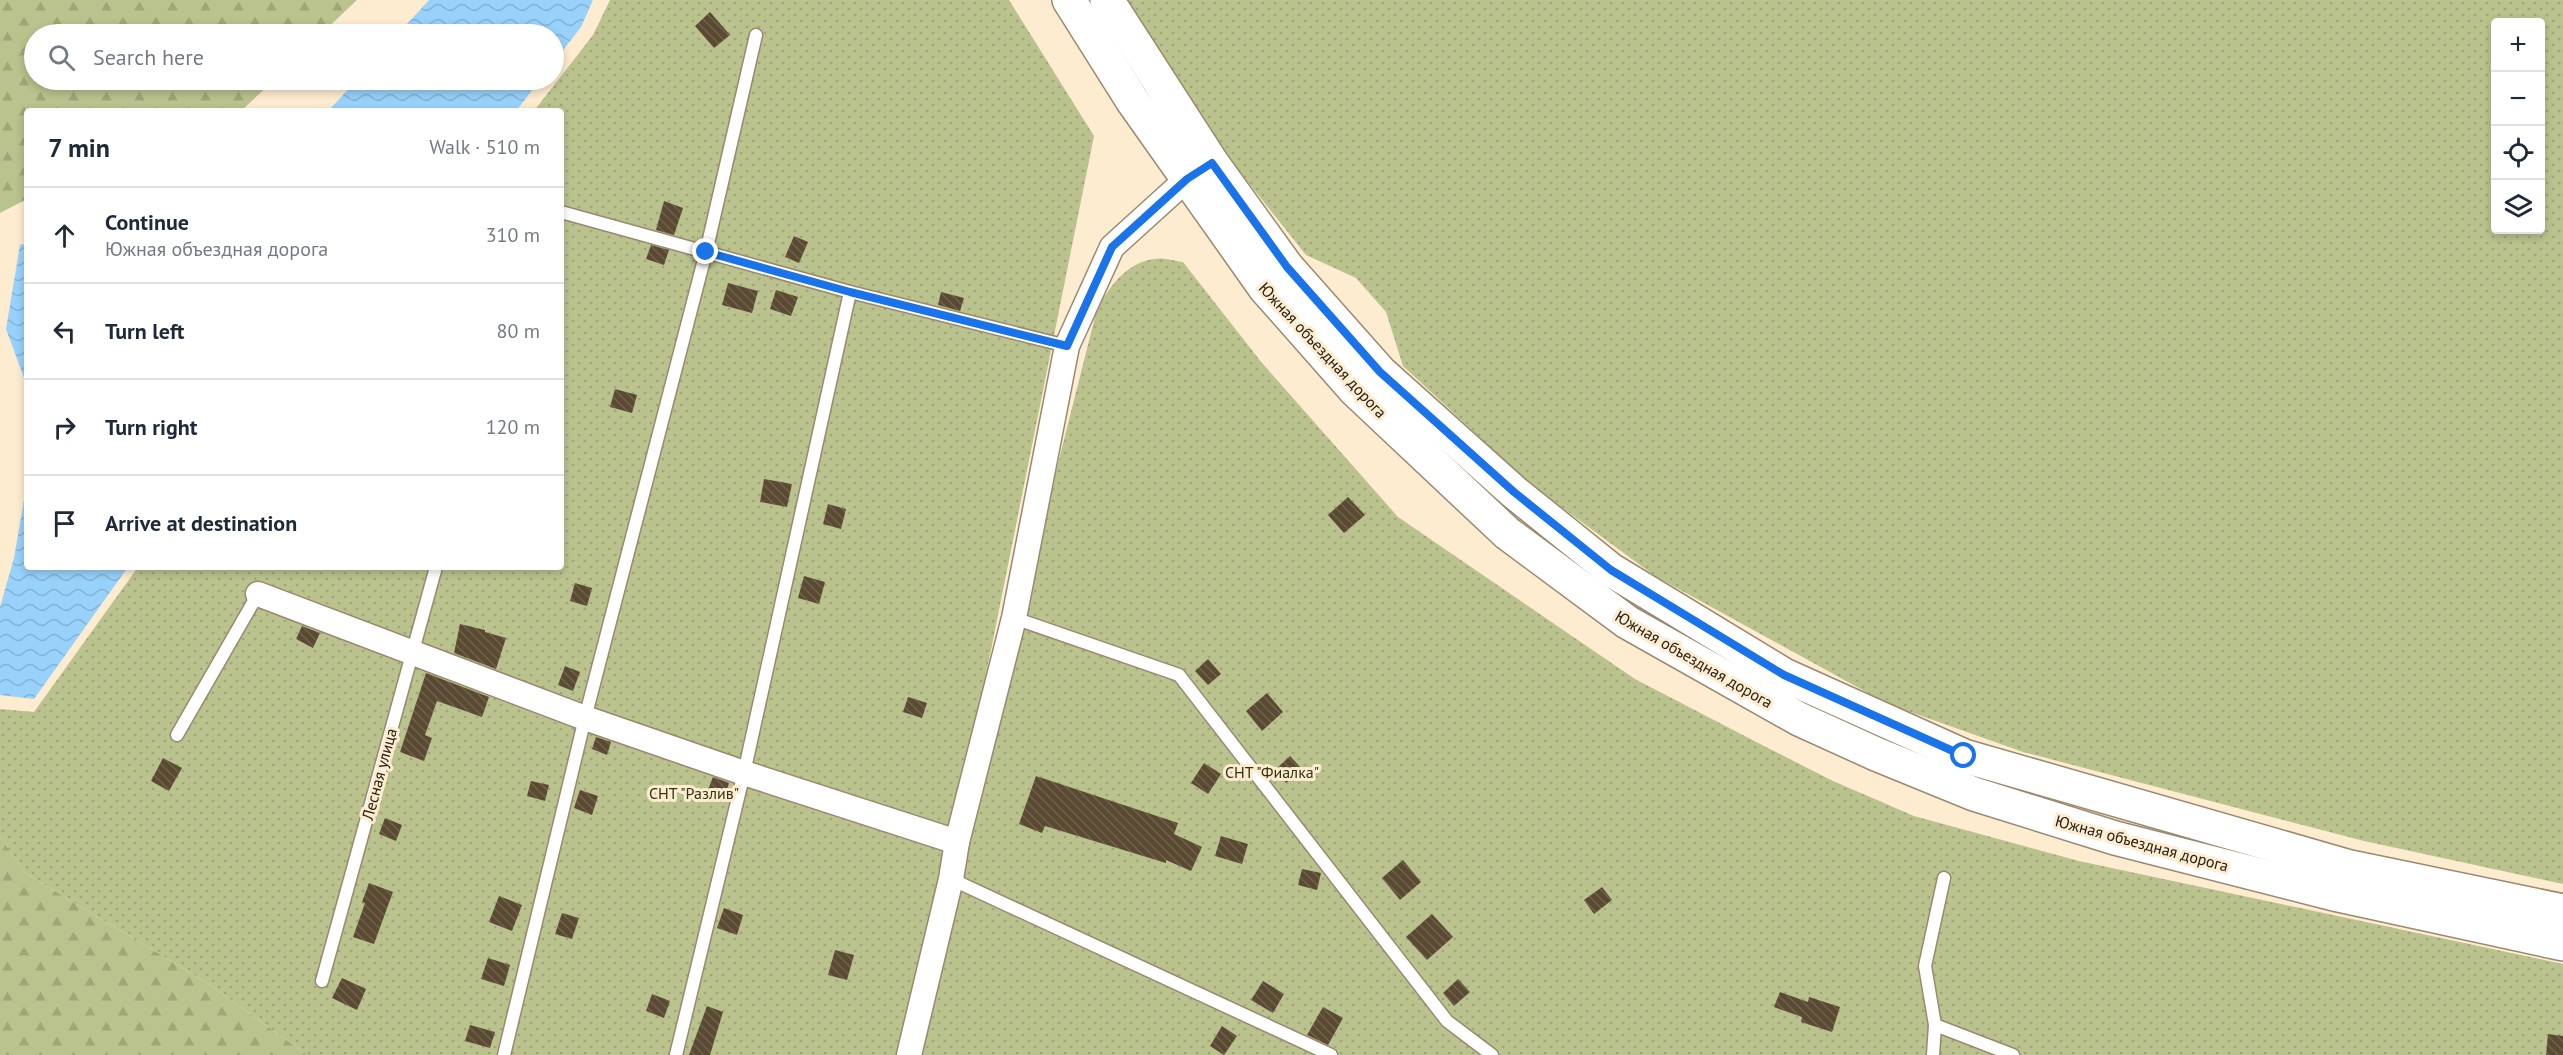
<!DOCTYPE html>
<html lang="en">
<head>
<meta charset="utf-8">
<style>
  :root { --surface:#fff; --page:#f6f6f7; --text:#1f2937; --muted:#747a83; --line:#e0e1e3 }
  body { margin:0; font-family:"PT Sans",sans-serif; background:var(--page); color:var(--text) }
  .controls { position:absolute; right:18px; top:18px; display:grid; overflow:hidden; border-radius:6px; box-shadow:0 3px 9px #0003 }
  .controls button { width:54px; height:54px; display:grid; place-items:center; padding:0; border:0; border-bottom:2px solid var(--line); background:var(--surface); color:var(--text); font:30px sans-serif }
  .stop { position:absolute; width:18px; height:18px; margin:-14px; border:4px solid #1a73e8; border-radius:50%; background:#fff }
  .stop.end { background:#1a73e8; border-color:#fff; box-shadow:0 2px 6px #0008 }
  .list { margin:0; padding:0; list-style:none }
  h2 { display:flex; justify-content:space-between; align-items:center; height:78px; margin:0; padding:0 24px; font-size:26px }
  h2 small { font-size:20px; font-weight:400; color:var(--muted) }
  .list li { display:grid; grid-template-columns:39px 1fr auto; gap:18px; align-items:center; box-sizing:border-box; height:96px; padding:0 24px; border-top:2px solid var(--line) }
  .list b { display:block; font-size:22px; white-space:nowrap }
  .list p { margin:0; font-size:20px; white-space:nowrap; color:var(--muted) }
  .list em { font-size:20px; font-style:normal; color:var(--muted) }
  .icon { flex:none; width:33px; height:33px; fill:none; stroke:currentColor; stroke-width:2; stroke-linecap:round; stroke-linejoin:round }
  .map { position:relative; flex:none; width:2563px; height:1055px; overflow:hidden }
  .search { position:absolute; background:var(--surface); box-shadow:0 3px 9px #0003; left:24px; top:24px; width:540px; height:66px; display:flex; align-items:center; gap:15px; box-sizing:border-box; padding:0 21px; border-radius:33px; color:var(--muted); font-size:22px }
  .panel { position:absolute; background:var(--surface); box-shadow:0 3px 9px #0003; left:24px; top:108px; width:540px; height:462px; border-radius:6px }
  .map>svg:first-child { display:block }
  .green { fill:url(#green-dots); fill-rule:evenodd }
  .forest { fill:url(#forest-firs) }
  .water { fill:url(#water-waves) }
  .building { fill:url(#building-back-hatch) }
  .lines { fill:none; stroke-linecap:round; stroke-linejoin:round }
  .lane-casing { stroke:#9a896f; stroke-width:15 }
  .street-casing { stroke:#9a896f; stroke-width:27 }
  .primary-casing { stroke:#9a896f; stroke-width:36 }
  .lane { stroke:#fff; stroke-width:12 }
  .street { stroke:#fff; stroke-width:24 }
  .primary { stroke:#fff; stroke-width:33 }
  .route { stroke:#1a73e8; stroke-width:8 }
  .labels { text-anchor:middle; stroke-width:6; stroke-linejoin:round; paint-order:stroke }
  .street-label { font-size:16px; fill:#272016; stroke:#feecd0 }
  .park-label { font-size:16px; fill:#303412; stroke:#feecd0 }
</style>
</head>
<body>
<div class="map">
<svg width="2563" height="1055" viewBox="0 0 2563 1055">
  <defs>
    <pattern id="green-dots" width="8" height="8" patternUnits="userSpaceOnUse" patternTransform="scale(1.5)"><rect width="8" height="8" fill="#bac28e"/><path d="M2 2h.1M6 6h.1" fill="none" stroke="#a0a67a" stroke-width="1.8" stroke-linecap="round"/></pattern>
    <pattern id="forest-firs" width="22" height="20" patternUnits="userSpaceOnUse" patternTransform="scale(1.5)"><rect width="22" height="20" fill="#bac28e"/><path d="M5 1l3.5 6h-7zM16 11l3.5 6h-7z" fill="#a0a67a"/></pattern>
    <pattern id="water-waves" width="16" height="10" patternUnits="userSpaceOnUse" patternTransform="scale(1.5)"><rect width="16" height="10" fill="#98d1fa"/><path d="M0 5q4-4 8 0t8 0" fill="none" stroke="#83b3d6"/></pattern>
    <pattern id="building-back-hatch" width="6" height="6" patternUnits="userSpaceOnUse" patternTransform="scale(1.5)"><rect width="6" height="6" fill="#5a4a32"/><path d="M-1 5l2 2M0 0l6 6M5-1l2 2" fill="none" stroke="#6e614d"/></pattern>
  </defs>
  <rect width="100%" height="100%" fill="#feecd0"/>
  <g class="green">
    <path d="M610 0H1009L1094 136 914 1034 1097 309C1110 286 1127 262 1155 259 1163 257 1175 261 1183 262L1262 363 1398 517 1635 679 1764 746 1833 781 1914 816 2079 861 2563 964V1055H307L209 984 25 873 0 837V709L34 712 138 567H561V111H534L593 35Z"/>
    <path d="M1126 0H2563V884L2364 841 2023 752 1888 704 1655 576 1530 484 1403 366 1386 312 1356 278 1306 255 1212 137ZM2496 22H2540V230H2496Z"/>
  </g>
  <g class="forest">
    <path d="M0 0H357L321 34H34V80H274L241 111H27V199L0 213Z"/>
    <path d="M0 837 25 873 209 984 307 1055H0Z"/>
  </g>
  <g class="water">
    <path d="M429 0H593L581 27 554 62V34H398Z"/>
    <path d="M357 80H540L516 111H328Z"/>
    <path d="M27 243V386L6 329 20 245Z"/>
    <path d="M27 483V567H128L34 699 0 695V607L14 558Z"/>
  </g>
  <g class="building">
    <path d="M710 12 730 35 714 48 695 26Z"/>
    <path d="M664 201 683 208 674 235 656 230Z"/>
    <path d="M794 236 808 242 799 263 785 257Z"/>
    <path d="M651 245 669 250 664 265 646 259Z"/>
    <path d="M728 283 758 291 752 313 722 305Z"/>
    <path d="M776 290 798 297 791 316 770 309Z"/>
    <path d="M941 292 964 298 960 311 938 305Z"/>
    <path d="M615 389 637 395 632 413 610 407Z"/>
    <path d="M764 479 792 484 787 507 760 502Z"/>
    <path d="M1348 497 1365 515 1344 533 1328 515Z"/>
    <path d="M828 504 846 509 841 529 823 524Z"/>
    <path d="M804 576 825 582 819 604 798 598Z"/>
    <path d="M575 583 592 588 587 606 570 601Z"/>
    <path d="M460 624 485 630V632L506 638 496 669 454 653Z"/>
    <path d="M302 626 320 633 313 648 296 639Z"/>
    <path d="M1208 659 1221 674 1208 685 1195 671Z"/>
    <path d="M565 666 580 672 573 691 558 685Z"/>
    <path d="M426 673 489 697 482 717 437 701 425 735 432 738 424 761 400 752Z"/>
    <path d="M1267 693 1283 712 1262 731 1246 711Z"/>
    <path d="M908 697 927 703 922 718 903 712Z"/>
    <path d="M596 737 611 742 607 755 592 749Z"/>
    <path d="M1290 756 1302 769 1286 783 1275 770Z"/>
    <path d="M163 758 182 768 169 791 151 781Z"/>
    <path d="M1204 763 1221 774 1208 794 1191 783Z"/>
    <path d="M1036 776 1178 823 1174 834 1202 847 1191 871 1166 860V863L1045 826 1042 833 1019 824Z"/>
    <path d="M713 777 729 783 725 796 708 790Z"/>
    <path d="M531 781 549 785 545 801 527 796Z"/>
    <path d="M580 790 598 796 592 815 574 808Z"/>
    <path d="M385 818 402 825 396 841 379 834Z"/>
    <path d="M1221 836 1248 844 1242 864 1215 856Z"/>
    <path d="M1403 860 1421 882 1400 900 1382 878Z"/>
    <path d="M1302 869 1321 873 1317 890 1298 885Z"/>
    <path d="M369 883 393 892 374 944 353 937 365 903 362 902Z"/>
    <path d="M1602 887 1612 900 1594 914 1584 900Z"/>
    <path d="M499 896 522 905 512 931 489 922Z"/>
    <path d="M724 908 743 915 737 935 717 928Z"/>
    <path d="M562 913 579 918 572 939 555 934Z"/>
    <path d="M1432 914 1453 937 1427 960 1406 937Z"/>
    <path d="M835 950 854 955 847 980 828 975Z"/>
    <path d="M488 958 510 965 504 986 481 979Z"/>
    <path d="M342 978 366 989 357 1010 332 998Z"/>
    <path d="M1458 979 1470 992 1454 1006 1443 993Z"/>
    <path d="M1263 981 1284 994 1273 1013 1251 1000Z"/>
    <path d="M1780 992 1808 1002 1809 997 1840 1007 1832 1032 1801 1022 1802 1017 1774 1007Z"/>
    <path d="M652 994 670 1001 664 1018 646 1011Z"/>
    <path d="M707 1006 723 1012 710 1055H689Z"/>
    <path d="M1323 1007 1343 1018 1328 1045 1307 1035Z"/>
    <path d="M470 1025 495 1032 490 1048 465 1041Z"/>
    <path d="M1222 1026 1237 1036 1224 1055 1210 1046Z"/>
    <path d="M2548 1034 2563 1036V1055H2546Z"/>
  </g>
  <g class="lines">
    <g class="lane-casing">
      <g id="lane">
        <path d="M561 212 850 292"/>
        <path d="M1014 618 1179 675 1447 1021 1492 1055"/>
        <path d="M177 735 258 594"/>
        <path d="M951 879 1331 1055"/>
        <path d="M322 981 436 567"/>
        <path d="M1935 1025 2013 1055"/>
        <path d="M504 1055 585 718 706 252 756 35"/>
        <path d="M676 1055 744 773 850 292 1067 346"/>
        <path d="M1933 1055 1935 1025 1925 966 1944 878"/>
      </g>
    </g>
    <g class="street-casing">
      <g id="street">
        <path d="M258 594 585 718 744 773 957 842"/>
        <path d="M909 1055 951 879 957 842 1014 618 1067 346 1112 247 1187 179"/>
      </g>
    </g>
    <g class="primary-casing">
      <g id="primary">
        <path d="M1069 0 1132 100 1265 288 1356 391 1507 533 1627 622 1799 719 1876 754 1974 794 2115 838 2338 895 2563 944"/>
        <path d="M1107 0 1212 163 1287 267 1380 372 1514 492 1611 570 1784 675 1964 756 2350 867 2563 911"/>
      </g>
    </g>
    <use href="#lane" class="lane"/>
    <use href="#street" class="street"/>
    <use href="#primary" class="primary"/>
  </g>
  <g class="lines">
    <path class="route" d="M706 252 850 292 1067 346 1112 247 1187 179 1212 163 1287 267 1380 372 1514 492 1611 570 1784 675 1964 756"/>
  </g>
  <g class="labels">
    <g class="street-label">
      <text transform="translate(1323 350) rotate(47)" y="6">Южная объездная дорога</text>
      <text transform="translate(1694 659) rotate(30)" y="6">Южная объездная дорога</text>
      <text transform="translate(379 774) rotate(-75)" y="6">Лесная улица</text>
      <text transform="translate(2142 843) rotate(15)" y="6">Южная объездная дорога</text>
    </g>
    <g class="park-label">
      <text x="1272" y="778">СНТ "Фиалка"</text>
      <text x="694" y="799">СНТ "Разлив"</text>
    </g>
  </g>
</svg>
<div class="controls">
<button>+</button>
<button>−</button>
<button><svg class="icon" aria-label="locate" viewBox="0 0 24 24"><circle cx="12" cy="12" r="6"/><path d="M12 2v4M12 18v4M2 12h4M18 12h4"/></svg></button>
<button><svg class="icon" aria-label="layers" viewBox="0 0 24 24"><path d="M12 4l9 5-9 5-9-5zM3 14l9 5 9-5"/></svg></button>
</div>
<div class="stop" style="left:1964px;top:756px"></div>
<div class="stop end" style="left:706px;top:252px"></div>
<div class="search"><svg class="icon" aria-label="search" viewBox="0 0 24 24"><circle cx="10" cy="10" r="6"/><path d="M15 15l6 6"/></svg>Search here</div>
<section class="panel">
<h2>7 min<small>Walk · 510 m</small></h2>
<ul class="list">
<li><svg class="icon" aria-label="ahead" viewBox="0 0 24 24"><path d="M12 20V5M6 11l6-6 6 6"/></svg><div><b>Continue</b><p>Южная объездная дорога</p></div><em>310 m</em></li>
<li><svg class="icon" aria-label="left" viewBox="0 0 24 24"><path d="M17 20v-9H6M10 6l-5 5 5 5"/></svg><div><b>Turn left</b></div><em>80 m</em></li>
<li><svg class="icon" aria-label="right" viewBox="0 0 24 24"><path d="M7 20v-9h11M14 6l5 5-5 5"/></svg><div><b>Turn right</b></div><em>120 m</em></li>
<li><svg class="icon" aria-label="arrive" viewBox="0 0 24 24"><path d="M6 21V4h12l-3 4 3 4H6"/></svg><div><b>Arrive at destination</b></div></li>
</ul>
</section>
</div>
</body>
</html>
